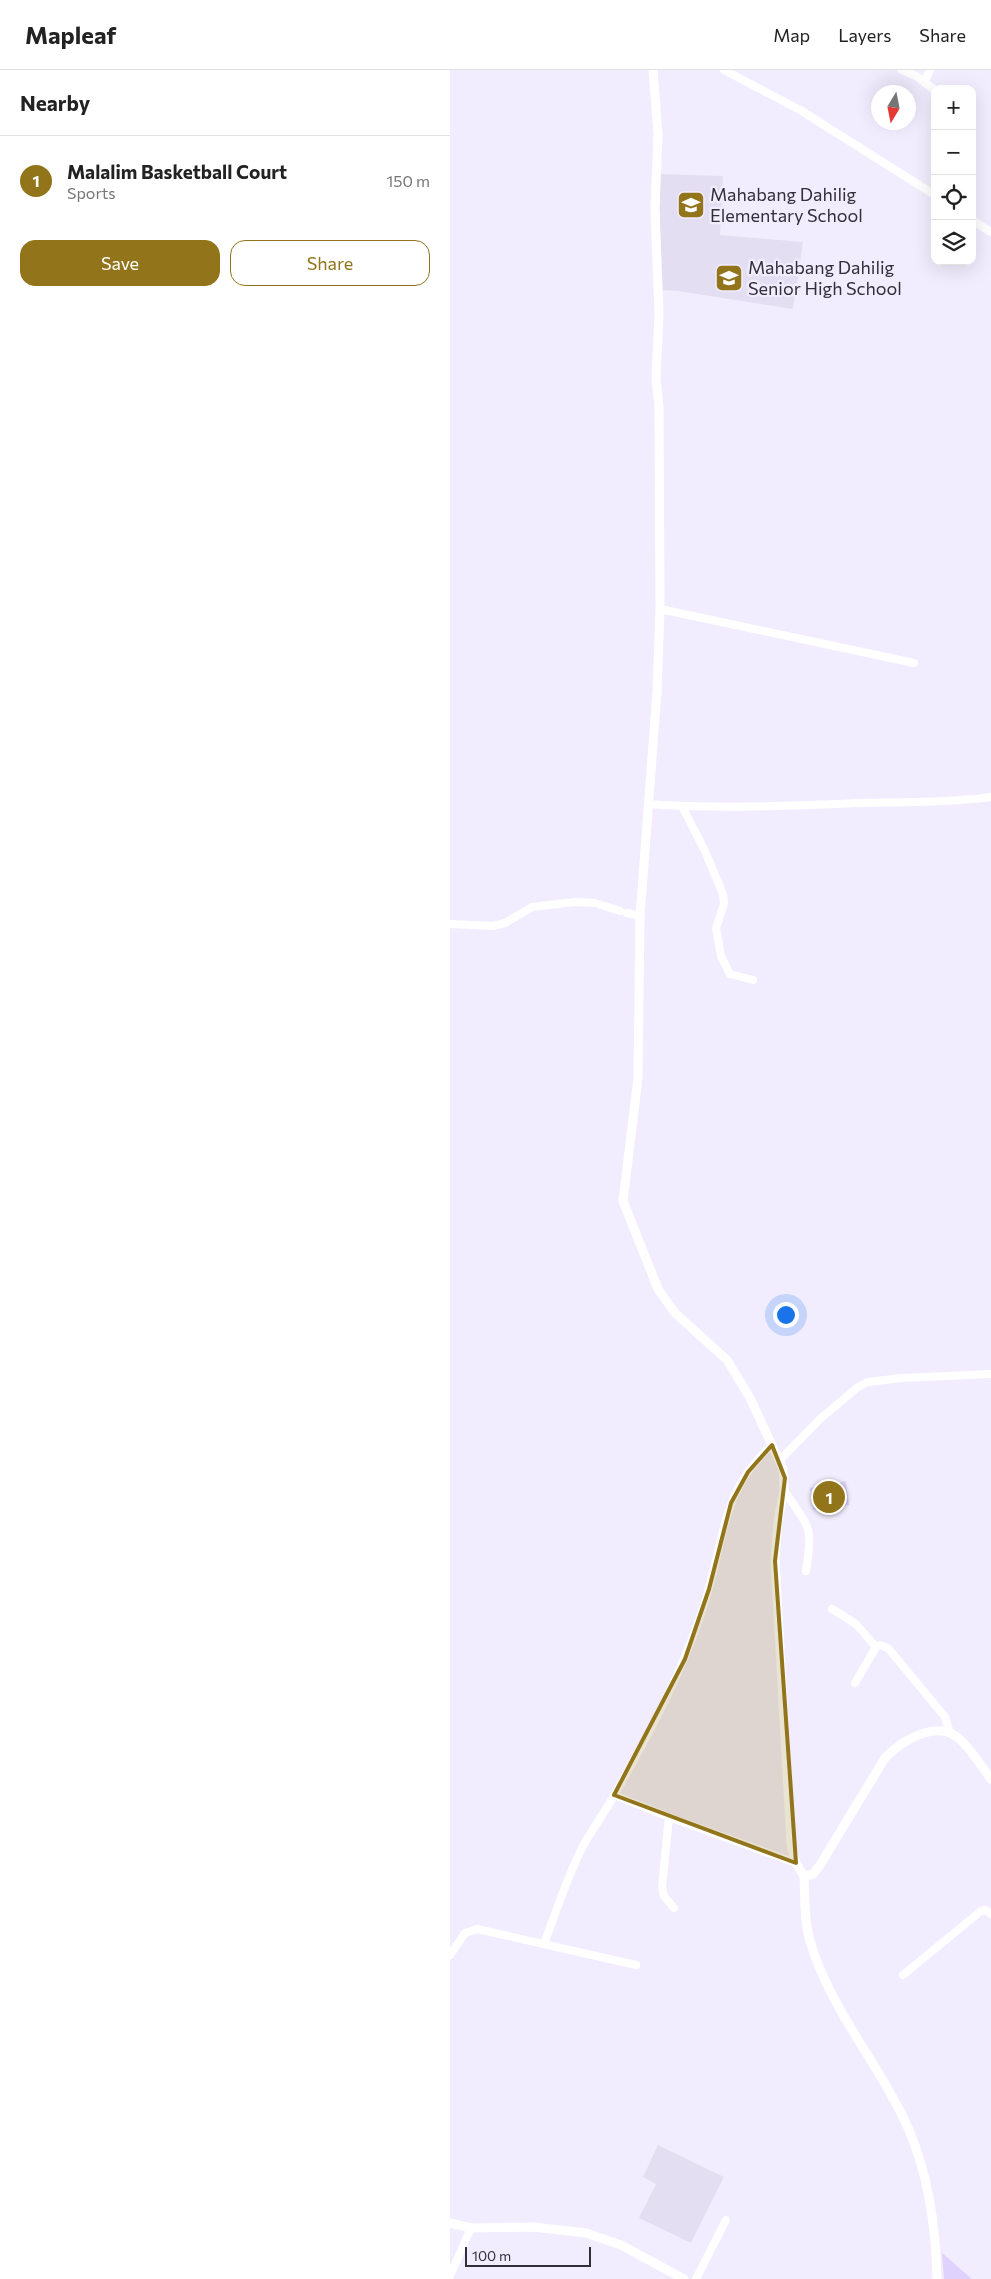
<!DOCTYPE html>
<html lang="en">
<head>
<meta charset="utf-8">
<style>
  :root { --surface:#fff; --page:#f2f2f2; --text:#222; --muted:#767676; --line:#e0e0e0; --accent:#92741b }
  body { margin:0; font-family:Commissioner,sans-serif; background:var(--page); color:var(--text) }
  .controls { position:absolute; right:15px; top:15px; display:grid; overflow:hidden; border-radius:10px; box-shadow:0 5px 20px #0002 }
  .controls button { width:45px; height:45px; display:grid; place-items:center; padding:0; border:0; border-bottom:1px solid var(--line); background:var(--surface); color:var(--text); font:25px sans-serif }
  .compass { position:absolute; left:421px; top:15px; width:45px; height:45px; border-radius:50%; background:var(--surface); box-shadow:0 5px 20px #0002; rotate:190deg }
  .scale { position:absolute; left:15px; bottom:12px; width:126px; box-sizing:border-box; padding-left:5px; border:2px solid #322f39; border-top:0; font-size:14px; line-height:18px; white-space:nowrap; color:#322f39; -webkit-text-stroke:4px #f2edfe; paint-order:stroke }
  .you { position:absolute; left:335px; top:1244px; width:18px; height:18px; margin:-12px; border:4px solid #fff; border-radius:50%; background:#1a73e8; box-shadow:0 0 0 8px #1a73e833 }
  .badge { display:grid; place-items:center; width:32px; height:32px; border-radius:50%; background:var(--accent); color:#fff; font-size:16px; font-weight:700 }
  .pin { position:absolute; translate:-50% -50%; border:2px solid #fff; box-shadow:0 1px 5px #0006 }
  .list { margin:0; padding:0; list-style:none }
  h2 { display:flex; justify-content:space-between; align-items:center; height:65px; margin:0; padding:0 20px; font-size:21px }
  h2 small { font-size:16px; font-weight:400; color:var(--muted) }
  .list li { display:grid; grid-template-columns:32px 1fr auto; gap:15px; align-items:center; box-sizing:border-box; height:90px; padding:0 20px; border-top:1px solid var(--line) }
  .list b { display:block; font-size:19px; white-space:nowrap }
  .list p { margin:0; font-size:16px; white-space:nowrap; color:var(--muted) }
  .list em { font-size:16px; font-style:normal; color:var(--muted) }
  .actions { display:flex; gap:10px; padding:15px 20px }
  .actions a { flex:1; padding:11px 0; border:1px solid var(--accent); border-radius:15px; text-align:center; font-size:18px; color:var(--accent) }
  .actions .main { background:var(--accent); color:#fff }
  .icon { flex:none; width:28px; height:28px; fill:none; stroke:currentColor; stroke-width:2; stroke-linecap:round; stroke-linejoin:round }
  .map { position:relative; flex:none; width:541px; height:2209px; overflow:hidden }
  header { display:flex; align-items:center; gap:30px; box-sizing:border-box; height:70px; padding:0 25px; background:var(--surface); border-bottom:1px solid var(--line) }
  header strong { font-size:24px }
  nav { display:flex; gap:28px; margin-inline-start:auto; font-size:18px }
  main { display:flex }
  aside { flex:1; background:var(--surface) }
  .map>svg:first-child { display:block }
  .built { fill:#e4def2 }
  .green { fill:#dfd2fc }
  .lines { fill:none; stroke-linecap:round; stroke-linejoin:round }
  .minor { stroke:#fff; stroke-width:8 }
  .tertiary { stroke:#fff; stroke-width:9 }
  .marked { fill:#92741b; fill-opacity:0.2; stroke:#92741b; stroke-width:4; stroke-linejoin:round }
  .labels { text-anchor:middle; stroke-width:4.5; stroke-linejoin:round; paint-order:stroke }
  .poi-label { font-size:18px; fill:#322f39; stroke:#f2edfe; text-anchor:start }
</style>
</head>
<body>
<header>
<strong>Mapleaf</strong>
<nav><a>Map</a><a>Layers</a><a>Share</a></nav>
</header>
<main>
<aside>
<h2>Nearby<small></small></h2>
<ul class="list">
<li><span class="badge">1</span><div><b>Malalim Basketball Court</b><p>Sports</p></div><em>150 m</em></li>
</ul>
<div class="actions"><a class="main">Save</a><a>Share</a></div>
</aside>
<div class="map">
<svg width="541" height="2209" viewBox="0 0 541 2209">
  <rect width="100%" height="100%" fill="#f2edfe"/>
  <g class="built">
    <path d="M209 104 273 106 270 165 353 172 343 239 228 221 211 220Z"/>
    <path d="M208 2075 274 2107 241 2173 189 2148 206 2114 193 2107Z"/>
  </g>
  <g class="green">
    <path d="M396 1411 399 1435 363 1440 360 1418Z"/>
    <path d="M492 2183 522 2209H494Z"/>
  </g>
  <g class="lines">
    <g class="minor">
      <path d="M274 0 350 40 485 125"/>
      <path d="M452 0 466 6 485 20"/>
      <path d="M475 11 480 0"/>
      <path d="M522 150 541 162"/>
      <path d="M210 539 464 593"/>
      <path d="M198 734C268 739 338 736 408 733 452 732 497 733 541 727"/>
      <path d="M232 736 255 781 273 824 274 834 266 858 271 886 280 904 303 910"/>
      <path d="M177 843 190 846"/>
      <path d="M0 854 43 856 55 853 82 837 125 832 145 833 170 841"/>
      <path d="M330 1390 370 1349 408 1317 418 1312 452 1308 541 1304"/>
      <path d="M334 1420C358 1458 364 1453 356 1501"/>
      <path d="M382 1539 406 1554 426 1577"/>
      <path d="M405 1613 426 1577 430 1575 438 1578 495 1647 500 1663"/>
      <path d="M164 1725 219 1747 346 1793"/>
      <path d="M219 1747 212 1817 214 1826 224 1838"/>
      <path d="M94 1874C106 1842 117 1807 133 1776 143 1758 155 1742 165 1724 202 1659 239 1590 259 1518 275 1461 274 1418 322 1375"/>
      <path d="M0 1885 15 1863 27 1859 186 1895"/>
      <path d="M453 1905 531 1841 536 1840 541 1844"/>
      <path d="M0 2206 21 2158"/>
      <path d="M246 2209 276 2150"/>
    </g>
    <g class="tertiary">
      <path d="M203 0 208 64 205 139 209 243 206 309 209 337 210 539 207 622 190 846 188 1008 173 1131 208 1219 225 1243 277 1290 300 1328 333 1399 334 1420 328 1451 325 1491 341 1775 346 1793 354 1806"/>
      <path d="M0 2153 21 2158 83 2157 136 2163 171 2175 234 2209"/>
      <path d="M487 2209C486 2160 478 2105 459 2060 430 1994 380 1940 360 1871 354 1851 355 1827 354 1806L363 1804 370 1795 435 1688C450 1672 485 1650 507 1667 520 1677 531 1696 541 1709"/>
    </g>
  </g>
  <path class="marked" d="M322 1375 335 1408 325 1491 346 1793 164 1725 235 1589 259 1519 281 1433 298 1402Z"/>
  <defs>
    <g id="school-square" transform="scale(1.4375)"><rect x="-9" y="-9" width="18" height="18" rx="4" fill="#92741b" stroke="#f2edfe"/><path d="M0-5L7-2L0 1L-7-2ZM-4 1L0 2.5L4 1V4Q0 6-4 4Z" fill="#fff"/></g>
  </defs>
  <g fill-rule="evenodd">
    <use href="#school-square" x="241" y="135"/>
    <use href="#school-square" x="279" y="208"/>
  </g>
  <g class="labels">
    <g class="poi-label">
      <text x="260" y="131">Mahabang Dahilig<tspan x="260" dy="21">Elementary School</tspan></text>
      <text x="298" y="204">Mahabang Dahilig<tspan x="298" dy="21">Senior High School</tspan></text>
    </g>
  </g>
</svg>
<div class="controls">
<button>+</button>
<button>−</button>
<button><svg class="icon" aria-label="locate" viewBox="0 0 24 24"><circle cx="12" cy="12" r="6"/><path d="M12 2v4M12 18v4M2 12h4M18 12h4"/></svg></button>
<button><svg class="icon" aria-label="layers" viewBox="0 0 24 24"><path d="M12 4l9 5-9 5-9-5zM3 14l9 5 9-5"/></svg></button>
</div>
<svg class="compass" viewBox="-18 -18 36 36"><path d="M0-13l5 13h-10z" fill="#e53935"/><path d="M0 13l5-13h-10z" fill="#767676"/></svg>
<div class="scale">100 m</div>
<div class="you"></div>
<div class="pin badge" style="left:379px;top:1427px">1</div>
</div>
</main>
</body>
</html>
